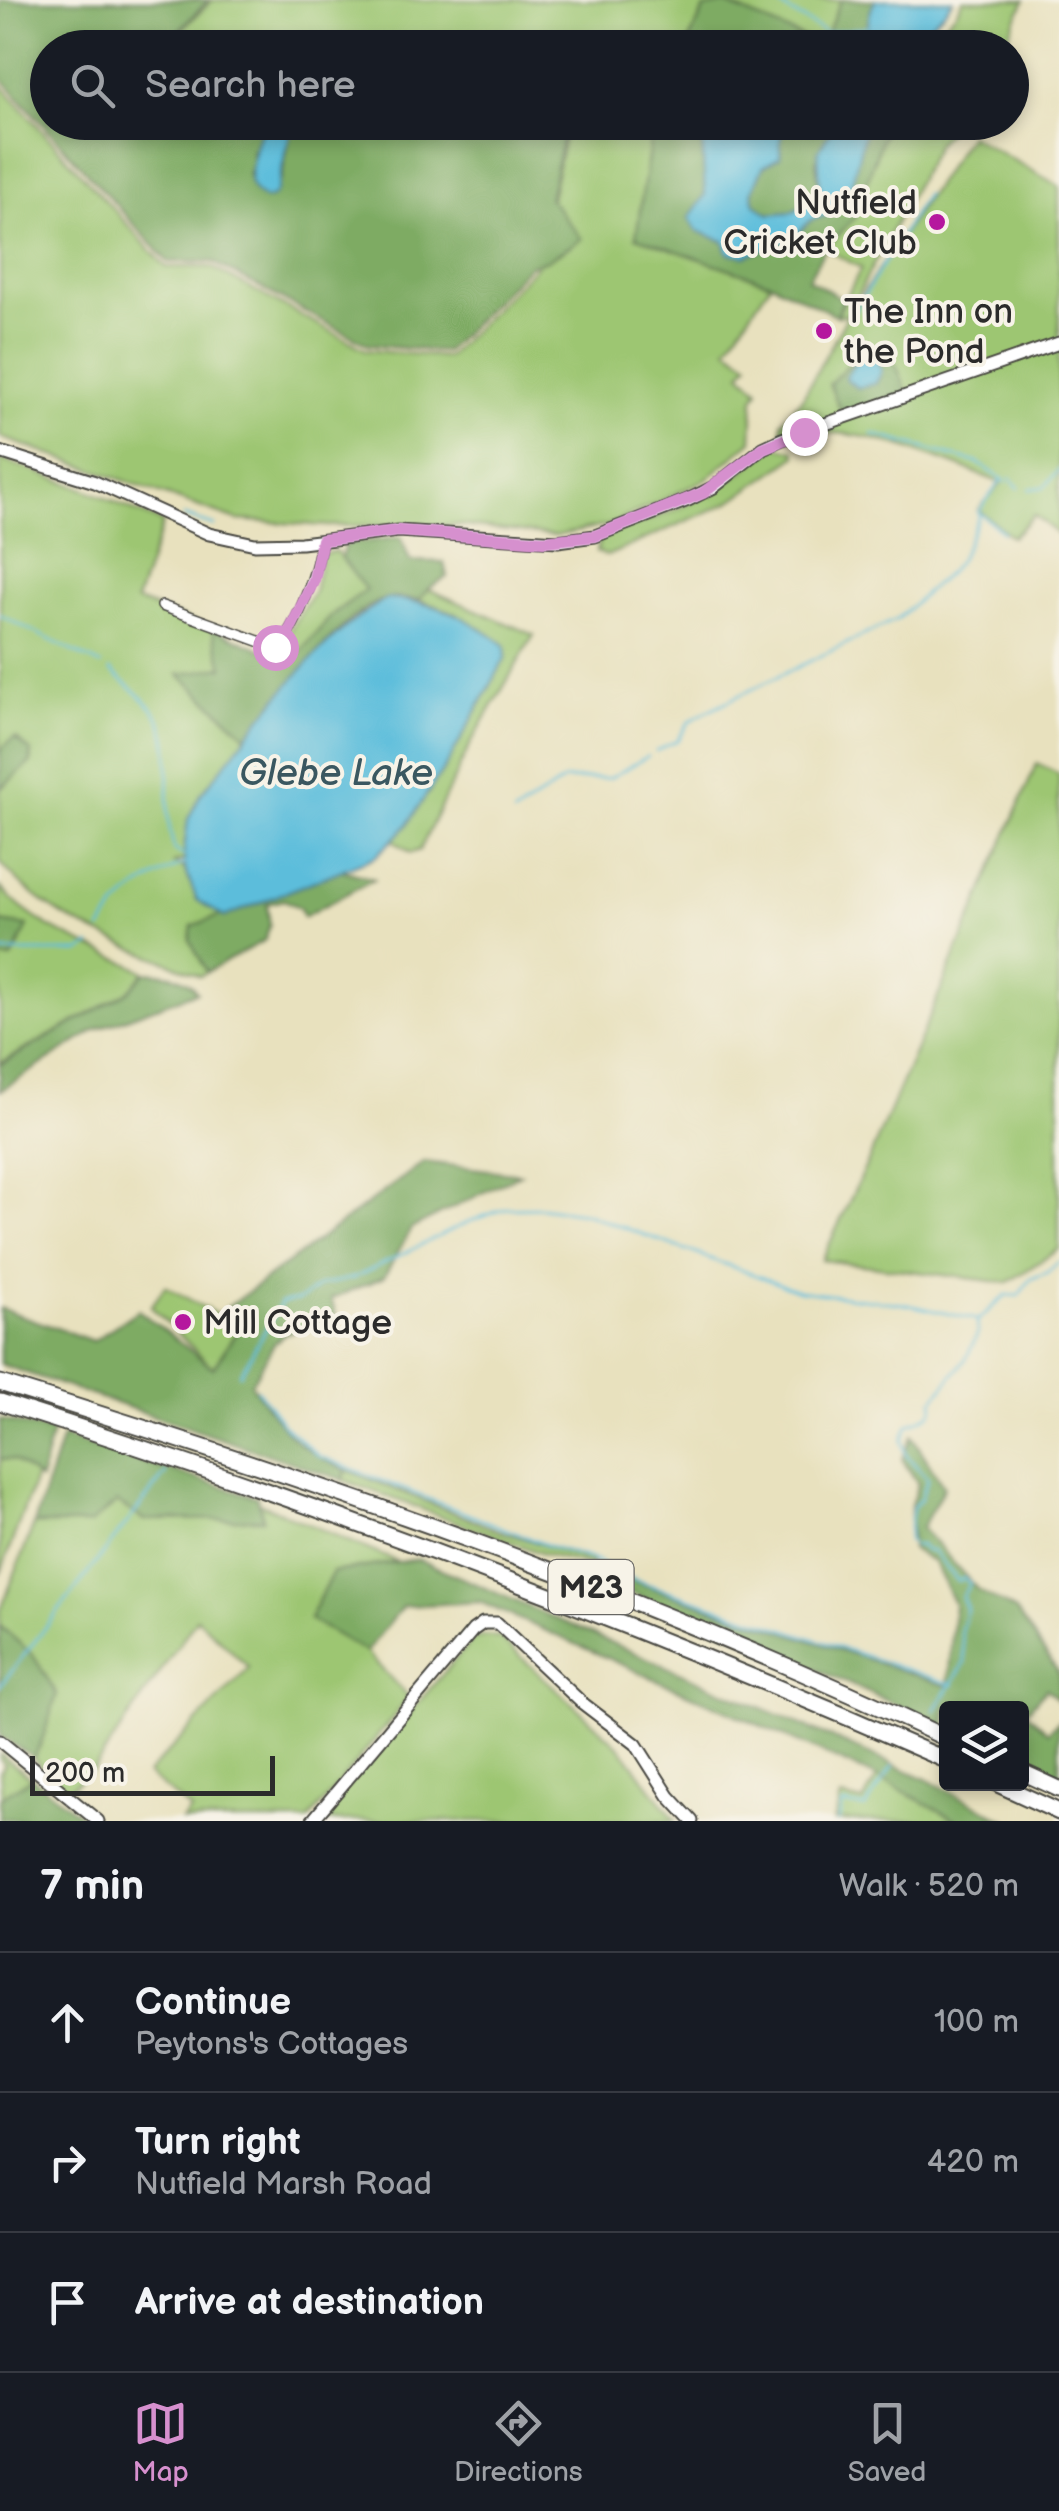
<!DOCTYPE html>
<html lang="en">
<head>
<meta charset="utf-8">
<style>
  :root { --surface:#171b24; --page:#242831; --text:#f1f3f6; --muted:#9ea1a6; --line:#363941; --accent:#d690ce }
  body { margin:0; font-family:"Balsamiq Sans",sans-serif; background:var(--page); color:var(--text) }
  .controls { position:absolute; right:30px; bottom:30px; display:grid; overflow:hidden; border-radius:10px; box-shadow:0 5px 15px #0003 }
  .controls button { width:90px; height:90px; display:grid; place-items:center; padding:0; border:0; border-bottom:2px solid var(--line); background:var(--surface); color:var(--text); font:50px sans-serif }
  .scale { position:absolute; left:30px; bottom:25px; width:245px; box-sizing:border-box; padding-left:10px; border:5px solid #2b2b2b; border-top:0; font-size:28px; line-height:35px; white-space:nowrap; color:#2b2b2b; -webkit-text-stroke:8px #f7f3e8; paint-order:stroke }
  .stop { position:absolute; width:30px; height:30px; margin:-22px; border:8px solid #d690ce; border-radius:50%; background:#fff }
  .stop.end { background:#d690ce; border-color:#fff; box-shadow:0 2px 10px #0008 }
  .list { margin:0; padding:0; list-style:none }
  h2 { display:flex; justify-content:space-between; align-items:center; height:130px; margin:0; padding:0 40px; font-size:42px }
  h2 small { font-size:32px; font-weight:400; color:var(--muted) }
  .list li { display:grid; grid-template-columns:65px 1fr auto; gap:30px; align-items:center; box-sizing:border-box; height:140px; padding:0 40px; border-top:2px solid var(--line) }
  .list b { display:block; font-size:38px; white-space:nowrap }
  .list p { margin:0; font-size:32px; white-space:nowrap; color:var(--muted) }
  .list em { font-size:32px; font-style:normal; color:var(--muted) }
  .icon { flex:none; width:55px; height:55px; fill:none; stroke:currentColor; stroke-width:2; stroke-linecap:round; stroke-linejoin:round }
  .map { position:relative; flex:none; width:1059px; height:1821px; overflow:hidden }
  .search { position:absolute; background:var(--surface); box-shadow:0 5px 15px #0003; left:30px; right:30px; top:30px; height:110px; display:flex; align-items:center; gap:25px; box-sizing:border-box; padding:0 35px; border-radius:55px; color:var(--muted); font-size:38px }
  .sheet { height:550px; background:var(--surface) }
  nav { display:flex; justify-content:space-around; align-items:center; box-sizing:border-box; height:140px; border-top:2px solid var(--line); background:var(--surface); font-size:28px; color:var(--muted) }
  nav a { display:grid; justify-items:center; gap:5px }
  nav .on { color:var(--accent) }
  .map>svg:first-child { display:block }
  .green { fill:#9dc672; stroke:#64784e; stroke-width:2.5 }
  .forest { fill:#7eab64; stroke:#546b48; stroke-width:2.5; fill-rule:evenodd }
  .water { fill:#5cbddb; stroke:#447483; stroke-width:2.5 }
  .lines { fill:none; stroke-linecap:round; stroke-linejoin:round }
  .stream { stroke:#5cbddb; stroke-width:2.5 }
  .minor-casing { stroke:#474641; stroke-width:12 }
  .tertiary-casing { stroke:#474641; stroke-width:15 }
  .motorway-casing { stroke:#474641; stroke-width:19 }
  .minor { stroke:#fff; stroke-width:9 }
  .tertiary { stroke:#fff; stroke-width:11 }
  .motorway { stroke:#fff; stroke-width:15 }
  .route { stroke:#d690ce; stroke-width:12 }
  .poi-dot { fill:#b5179e; stroke:#f7f3e8; stroke-width:4 }
  .labels { text-anchor:middle; stroke-width:8; stroke-linejoin:round; paint-order:stroke }
  .shield { fill:#f7f3e8; stroke:#686764; stroke-width:2.5 }
  .shield-label { font-size:32px; font-weight:bold; fill:#2b2b2b }
  .poi-label { font-size:35px; fill:#2b2b2b; stroke:#f7f3e8; text-anchor:start }
  .water-label { font-size:38px; font-style:italic; fill:#3a5760; stroke:#f7f3e8 }
</style>
</head>
<body>
<div class="map">
<svg width="1059" height="1821" viewBox="0 0 1059 1821">
  <rect width="100%" height="100%" fill="#f7f3e8"/>
  <filter id="ink" filterUnits="userSpaceOnUse"><feTurbulence type="fractalNoise" baseFrequency=".01" numOctaves="2"/><feDisplacementMap in="SourceGraphic" scale="20" xChannelSelector="R" yChannelSelector="G"/><feConvolveMatrix kernelMatrix="1 2 1 2 8 2 1 2 1" color-interpolation-filters="sRGB"/></filter>
  <filter id="wash" filterUnits="userSpaceOnUse"><feTurbulence type="fractalNoise" baseFrequency=".0048" numOctaves="4" result="noise"/><feDisplacementMap in="SourceGraphic" scale="40" xChannelSelector="R" yChannelSelector="G"/><feGaussianBlur stdDeviation="2.25" result="paint"/><feColorMatrix in="noise" values="0 0 0 0 0 0 0 0 0 0 0 0 0 0 0 0 0 1.4 0 .05"/><feComposite in="paint" operator="in"/></filter>
  <g filter="url(#wash)">
    <rect width="100%" height="100%" fill="#e8e1be"/>
    <g class="green">
      <path d="M213 0H842L824 47 726 4 704 9 686 47 162 48Z"/>
      <path d="M963 0H1025L1003 47 922 48 956 12Z"/>
      <path d="M0 84 166 267H211L366 350 447 357 537 265 567 123H653L637 237 771 283 727 348 749 363 741 373 759 390 754 398 752 441 705 480 610 525 555 536 458 525 327 526 237 520 0 437Z"/>
      <path d="M887 123H956L938 142 847 315 837 316 861 268 825 249 855 217Z"/>
      <path d="M969 135 1059 186V535L1034 515 1012 537 978 510 1001 483C956 465 884 436 836 433 819 432 799 437 782 439V422L803 397 845 320Z"/>
      <path d="M775 446 795 451 796 456 730 502 607 556 597 552 600 536C672 515 718 494 775 446Z"/>
      <path d="M0 459 87 490 163 523 136 601 212 628 223 667 180 675 248 737C218 774 180 809 185 860L174 863 185 869 197 900 224 917 192 926 190 940 207 972 200 976C125 943 55 927 0 862V789L31 762 32 756 17 738 0 750Z"/>
      <path d="M336 551 367 590 334 613 291 662 275 654 314 591 322 554Z"/>
      <path d="M428 589 534 635 472 741 420 850 411 853 393 840C439 786 471 720 506 657L455 613 419 600Z"/>
      <path d="M1037 763 1059 774V1249L1007 1283 822 1260 870 1157Z"/>
      <path d="M0 887C37 931 95 946 145 972L128 992 0 1063V958L12 959 27 927 0 922Z"/>
      <path d="M165 1286 239 1327 213 1368 151 1307Z"/>
      <path d="M0 1459 14 1460 36 1476 0 1575Z"/>
      <path d="M347 1470 497 1530 590 1560 593 1566 543 1554 343 1480Z"/>
      <path d="M117 1502 263 1518 259 1503 398 1562 333 1572 309 1618 366 1652 409 1698 308 1821H182L191 1810 147 1774 249 1668 197 1618 93 1770 64 1792 33 1757 41 1744 33 1655 0 1626V1612L34 1524H90Z"/>
      <path d="M486 1636 500 1638 620 1747 676 1821H320L327 1808 473 1639Z"/>
      <path d="M0 1754 32 1778 2 1799 0 1772 5 1764 0 1760Z"/>
      <path d="M877 1777 959 1821H834L841 1797 863 1802Z"/>
    </g>
    <g class="forest">
      <path d="M0 0H209L162 47 48 48V122L566 123 549 198 582 239 547 260 530 265 445 352 368 345 212 262H168L0 77ZM291 130 281 180 248 175 253 162 252 150Z"/>
      <path d="M841 0H875C866 20 864 37 886 47H844L830 37 828 31Z"/>
      <path d="M726 4 823 47 686 48 704 9Z"/>
      <path d="M653 123H714C695 147 708 164 705 192 703 204 698 217 697 231L724 241 792 238 811 220 837 212 847 199 864 133 871 123H887L855 217 825 249 808 279 843 299 837 316 771 283 636 237Z"/>
      <path d="M782 123H835L816 161 820 191 814 202 791 212 769 214 755 204 752 192 763 167 780 157Z"/>
      <path d="M867 346 871 350H884L897 367 907 393 848 411 840 409 829 384Z"/>
      <path d="M401 537 410 561 444 562 447 577 428 589 419 600C409 600 396 597 387 599 344 608 277 702 248 737L179 674 223 667 212 628 291 662 334 613 366 590 341 558 345 544Z"/>
      <path d="M14 738 31 751V762L0 789V750Z"/>
      <path d="M342 870 374 879 303 917 300 908 284 900 267 904 270 925 265 940 207 972 190 940 192 926Z"/>
      <path d="M0 922 28 926 12 959 0 958Z"/>
      <path d="M145 972C165 973 185 974 197 992L97 1029 0 1091V1065L128 992Z"/>
      <path d="M424 1162 520 1174 411 1229 384 1277 331 1299 336 1315 333 1317 311 1328 285 1333 274 1344 251 1384C281 1427 297 1450 347 1470L343 1480 0 1364V1308L93 1341 138 1310 213 1368 239 1328 217 1315Z"/>
      <path d="M0 1419 52 1432 40 1480 14 1460 0 1459Z"/>
      <path d="M912 1436 944 1487 922 1528 978 1590 1016 1611 1059 1673V1700L1046 1689 1026 1712 1048 1732 1059 1721V1779L1022 1761V1708H946V1727L772 1650 610 1585 593 1566C710 1610 830 1645 948 1686L954 1604 934 1562 911 1549V1505L918 1484 902 1459Z"/>
      <path d="M62 1437 257 1497 263 1519 144 1520 117 1502 90 1524H34Z"/>
      <path d="M418 1559 924 1778 1008 1821H959L877 1777 480 1602 403 1606 366 1652 309 1619 333 1572Z"/>
      <path d="M0 1626 33 1655 57 1694 41 1744 33 1757 0 1736Z"/>
      <path d="M32 1778 88 1821 0 1819V1798Z"/>
    </g>
    <g class="water">
      <path d="M875 0H953L944 12 904 48C869 48 860 32 875 0Z"/>
      <path d="M275 123 288 126 291 130 277 190 273 197 265 199C247 189 249 182 252 164 256 146 254 132 275 123Z"/>
      <path d="M714 123H782L780 157 763 167 752 192 755 204 769 214 791 212 814 202 820 191 818 151 835 123H871L864 134 848 199 837 212 811 220 793 238 745 256 728 253 724 241 697 231 689 218 705 195 702 137Z"/>
      <path d="M867 357 877 360 882 371 876 383 857 388 845 378 856 361Z"/>
      <path d="M387 599C436 601 466 616 505 645L506 657 450 759 405 828 375 857 224 917 197 900 185 869 184 850 188 819 201 794C255 729 313 639 387 599Z"/>
    </g>
    <g class="lines">
      <g class="stream">
        <path d="M770 0 826 33 868 27"/>
        <path d="M854 312 926 194"/>
        <path d="M873 434 978 463 1007 482"/>
        <path d="M1010 478 1019 488"/>
        <path d="M1029 489 1044 487 1059 470"/>
        <path d="M981 514 1003 532"/>
        <path d="M184 516 214 526"/>
        <path d="M0 615 101 665"/>
        <path d="M110 670C128 686 154 703 163 727 176 764 160 810 175 850L185 856"/>
        <path d="M656 751 678 740 689 722 705 712 897 619 951 570 960 559 980 514 978 512 1002 479"/>
        <path d="M514 814 564 780 610 778 648 756"/>
        <path d="M101 930C120 892 151 879 187 862"/>
        <path d="M0 952H80L91 945"/>
        <path d="M240 1374 281 1303 299 1300 321 1285 354 1278 468 1222 507 1208 540 1207 584 1213 799 1291 904 1304 978 1320"/>
        <path d="M257 1389 284 1425 319 1456 549 1546 589 1558 635 1580 954 1685"/>
        <path d="M0 1686 166 1473"/>
        <path d="M935 1710 965 1663 961 1631 967 1609 962 1597 970 1583 964 1578 958 1581 933 1552 924 1550 920 1545 913 1546 908 1540 913 1507 920 1500 928 1479 906 1455 902 1441 908 1425 929 1415 934 1407 933 1400 966 1359 978 1333 977 1321 1006 1295 1018 1296 1031 1279 1048 1272 1059 1262"/>
        <path d="M838 1821 843 1804 865 1808 893 1766"/>
      </g>
    </g>
  </g>
  <g filter="url(#ink)">
    <g class="lines">
      <g class="minor-casing">
        <path id="minor" d="M162 606 275 647C296 634 319 565 321 540"/>
      </g>
      <g class="tertiary-casing">
        <g id="tertiary">
          <path d="M0 452 95 482 209 534 255 544 301 543 398 531 558 541 595 536 688 500 714 487 763 448 782 439 1059 343"/>
          <path d="M0 1741 98 1821"/>
          <path d="M312 1821 473 1630 483 1623H497L581 1702 636 1744 669 1796 692 1821"/>
        </g>
      </g>
      <g class="motorway-casing">
        <g id="motorway">
          <path d="M0 1383C322 1482 642 1594 946 1738"/>
          <path d="M0 1402C322 1504 637 1624 946 1760"/>
          <path d="M1022 1772 1059 1789"/>
          <path d="M998 1784 1059 1812"/>
        </g>
      </g>
      <use href="#minor" class="minor"/>
      <use href="#tertiary" class="tertiary"/>
      <use href="#motorway" class="motorway"/>
    </g>
  </g>
  <g class="lines" filter="url(#ink)">
    <path class="route" d="M275 647 286 638 314 580 322 540 398 531 544 541 595 536 703 493 763 448 804 432"/>
  </g>
  <g class="poi-dot">
    <circle cx="937" cy="222" r="10"/>
    <circle cx="824" cy="331" r="10"/>
    <circle cx="183" cy="1322" r="10"/>
  </g>
  <g class="labels">
    <rect class="shield" x="548.5" y="1560" width="85" height="54" rx="8"/>
    <g class="shield-label">
      <text x="591" y="1598">M23</text>
    </g>
    <g class="poi-label">
      <text x="917" y="214" text-anchor="end">Nutfield<tspan x="917" dy="40">Cricket Club</tspan></text>
      <text x="844" y="323">The Inn on<tspan x="844" dy="40">the Pond</tspan></text>
      <text x="203" y="1334">Mill Cottage</text>
    </g>
    <g class="water-label">
      <text x="336" y="785">Glebe Lake</text>
    </g>
  </g>
</svg>
<div class="controls">
<button><svg class="icon" aria-label="layers" viewBox="0 0 24 24"><path d="M12 4l9 5-9 5-9-5zM3 14l9 5 9-5"/></svg></button>
</div>
<div class="scale">200 m</div>
<div class="stop" style="left:275px;top:647px"></div>
<div class="stop end" style="left:804px;top:432px"></div>
<div class="search"><svg class="icon" aria-label="search" viewBox="0 0 24 24"><circle cx="10" cy="10" r="6"/><path d="M15 15l6 6"/></svg>Search here</div>
</div>
<section class="sheet">
<h2>7 min<small>Walk · 520 m</small></h2>
<ul class="list">
<li><svg class="icon" aria-label="ahead" viewBox="0 0 24 24"><path d="M12 20V5M6 11l6-6 6 6"/></svg><div><b>Continue</b><p>Peytons's Cottages</p></div><em>100 m</em></li>
<li><svg class="icon" aria-label="right" viewBox="0 0 24 24"><path d="M7 20v-9h11M14 6l5 5-5 5"/></svg><div><b>Turn right</b><p>Nutfield Marsh Road</p></div><em>420 m</em></li>
<li><svg class="icon" aria-label="arrive" viewBox="0 0 24 24"><path d="M6 21V4h12l-3 4 3 4H6"/></svg><div><b>Arrive at destination</b></div></li>
</ul>
</section>
<nav>
<a class="on"><svg class="icon" aria-label="map" viewBox="0 0 24 24"><path d="M3 6l6-2 6 2 6-2v14l-6 2-6-2-6 2zM9 4v14M15 6v14"/></svg>Map</a>
<a><svg class="icon" aria-label="directions" viewBox="0 0 24 24"><path d="M12 3l9 9-9 9-9-9zM9 14v-3h6M13 9l2 2-2 2"/></svg>Directions</a>
<a><svg class="icon" aria-label="saved" viewBox="0 0 24 24"><path d="M7 4h10v16l-5-4-5 4z"/></svg>Saved</a>
</nav>
</body>
</html>
